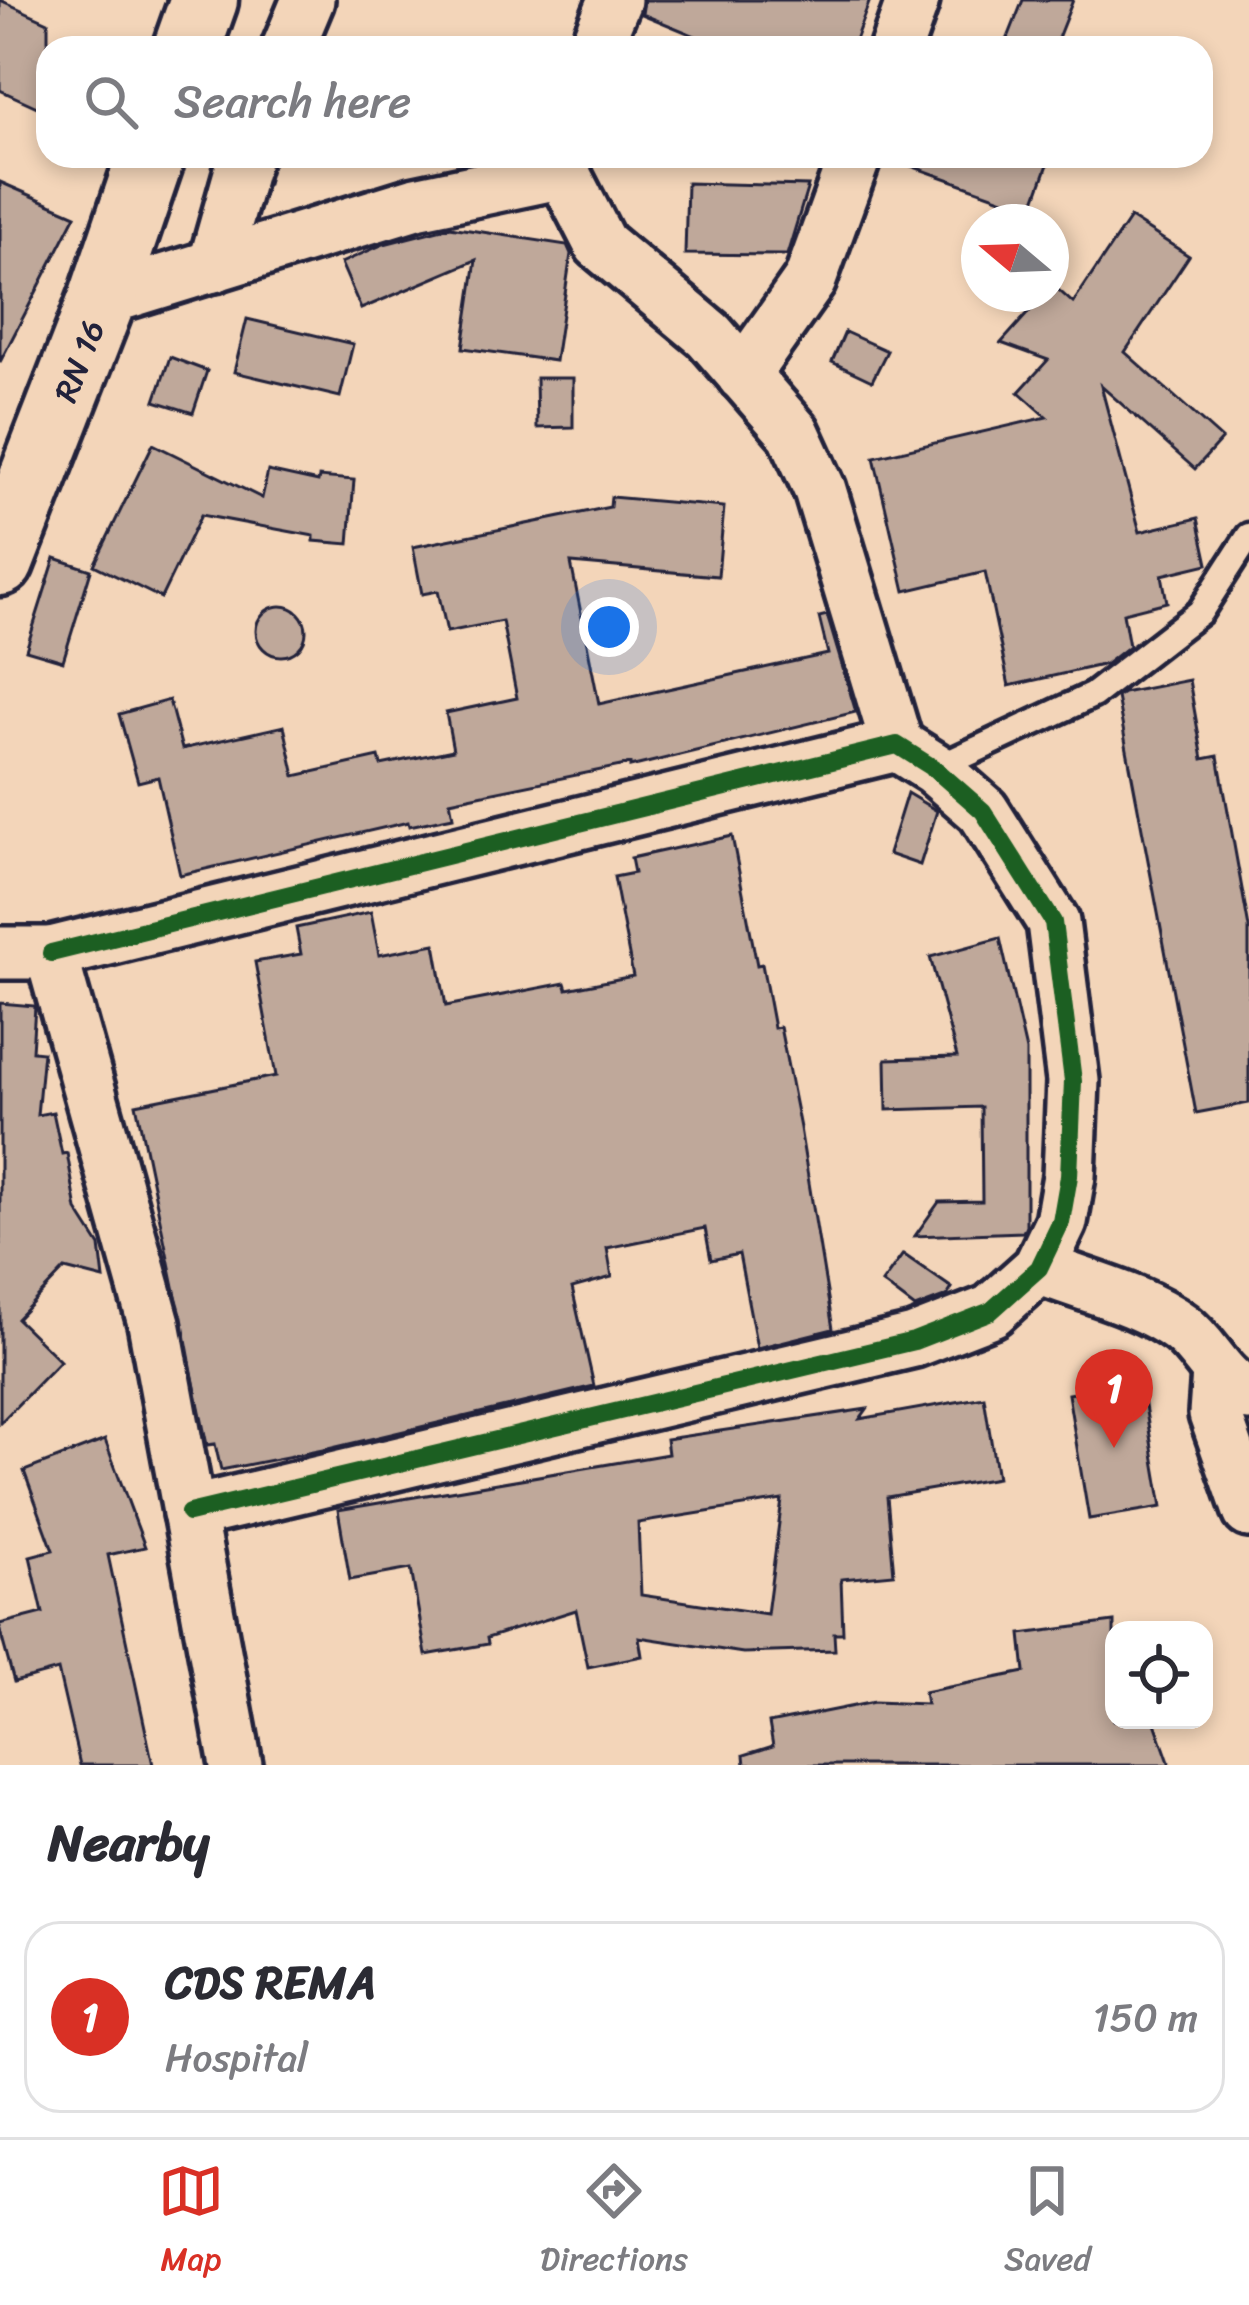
<!DOCTYPE html>
<html lang="en">
<head>
<meta charset="utf-8">
<style>
  :root { --surface:#fff; --page:#f2f2f3; --text:#2b2b33; --muted:#7c7c81; --line:#e1e1e2; --accent:#d93025 }
  body { margin:0; font-family:Sriracha,sans-serif; background:var(--page); color:var(--text) }
  .controls { position:absolute; right:36px; bottom:36px; display:grid; overflow:hidden; border-radius:24px; box-shadow:0 6px 18px #0003 }
  .controls button { width:108px; height:108px; display:grid; place-items:center; padding:0; border:0; border-bottom:3px solid var(--line); background:var(--surface); color:var(--text); font:60px sans-serif }
  .compass { position:absolute; left:961px; top:204px; width:108px; height:108px; border-radius:50%; background:var(--surface); box-shadow:0 6px 18px #0003; rotate:289deg }
  .you { position:absolute; left:609px; top:627px; width:42px; height:42px; margin:-30px; border:9px solid #fff; border-radius:50%; background:#1a73e8; box-shadow:0 0 0 18px #1a73e833 }
  .badge { display:grid; place-items:center; width:78px; height:78px; border-radius:50%; background:var(--accent); color:#fff; font-size:39px; font-weight:700 }
  .pin { position:absolute; translate:-50% -99px; filter:drop-shadow(0 3px 6px #0008) }
  .pin::after { content:''; position:absolute; top:63px; width:42px; height:36px; background:inherit; clip-path:polygon(0 0,100% 0,50% 100%) }
  .list { margin:0; padding:0; list-style:none }
  h2 { display:flex; justify-content:space-between; align-items:center; height:156px; margin:0; padding:0 48px; font-size:51px }
  h2 small { font-size:39px; font-weight:400; color:var(--muted) }
  .list li { display:grid; grid-template-columns:78px 1fr auto; gap:36px; align-items:center; box-sizing:border-box; height:192px; margin:0 24px 24px; padding:0 24px; border:3px solid var(--line); border-radius:36px }
  .list b { display:block; font-size:45px; white-space:nowrap }
  .list p { margin:0; font-size:39px; white-space:nowrap; color:var(--muted) }
  .list em { font-size:39px; font-style:normal; color:var(--muted) }
  .icon { flex:none; width:66px; height:66px; fill:none; stroke:currentColor; stroke-width:2; stroke-linecap:round; stroke-linejoin:round }
  .map { position:relative; flex:none; width:1249px; height:1765px; overflow:hidden }
  .search { position:absolute; background:var(--surface); box-shadow:0 6px 18px #0003; left:36px; right:36px; top:36px; height:132px; display:flex; align-items:center; gap:30px; box-sizing:border-box; padding:0 42px; border-radius:36px; color:var(--muted); font-size:45px }
  .sheet { height:372px; background:var(--surface) }
  nav { display:flex; justify-content:space-around; align-items:center; box-sizing:border-box; height:168px; border-top:3px solid var(--line); background:var(--surface); font-size:33px; color:var(--muted) }
  nav a { display:grid; justify-items:center; gap:6px }
  nav .on { color:var(--accent) }
  .map>svg:first-child { display:block }
  .building { fill:#bfa89a; stroke:#22223b; stroke-width:3; fill-rule:evenodd }
  .lines { fill:none; stroke-linecap:round; stroke-linejoin:round }
  .service-casing { stroke:#22223b; stroke-width:33 }
  .minor-casing { stroke:#22223b; stroke-width:60 }
  .primary-casing { stroke:#22223b; stroke-width:75 }
  .service { stroke:#f3d5b9; stroke-width:24 }
  .minor { stroke:#f3d5b9; stroke-width:51 }
  .primary { stroke:#f3d5b9; stroke-width:66 }
  .cycleway-casing { stroke:#f3d5b9; stroke-width:26 }
  .cycleway { stroke:#1b5e20; stroke-width:18 }
  .labels { text-anchor:middle; stroke-width:9; stroke-linejoin:round; paint-order:stroke }
  .street-label { font-size:33px; fill:#22223b; stroke:#f3d5b9 }
</style>
</head>
<body>
<div class="map">
<svg width="1249" height="1765" viewBox="0 0 1249 1765">
  <rect width="100%" height="100%" fill="#f3d5b9"/>
  <filter id="ink" filterUnits="userSpaceOnUse"><feTurbulence type="fractalNoise" baseFrequency=".00833" numOctaves="2"/><feDisplacementMap in="SourceGraphic" scale="24" xChannelSelector="R" yChannelSelector="G"/><feConvolveMatrix kernelMatrix="1 2 1 2 8 2 1 2 1" color-interpolation-filters="sRGB"/></filter>
  <g filter="url(#ink)">
    <g class="building">
      <path d="M0 0 48 22V112L0 90Z"/>
      <path d="M644 0H870L852 48H724L642 14Z"/>
      <path d="M1023 0H1073L1054 48H1004Z"/>
      <path d="M898 156H1051L1032 209 897 161Z"/>
      <path d="M0 182 76 215 0 362Z"/>
      <path d="M687 183 808 186 787 255 685 254Z"/>
      <path d="M1130 218 1189 256 1125 352 1222 439 1195 469 1101 386 1140 532 1198 518 1208 564 1162 575 1167 602 1123 613 1129 646 1106 664 1009 686 985 572 905 591 874 457 1047 417 1019 392 1048 360 1001 343 1045 294H1051L1053 285 1073 303Z"/>
      <path d="M450 227 567 245 571 254 555 361 463 348 476 260 361 309 341 263 384 244Z"/>
      <path d="M247 319 353 344 340 397 234 372Z"/>
      <path d="M845 332 887 351 872 381 832 362Z"/>
      <path d="M170 357 207 371 193 413 155 401Z"/>
      <path d="M536 378H573V427L537 428Z"/>
      <path d="M153 444 262 498 268 471 318 482 319 477 354 480 349 544 314 541V536L201 515 161 598 94 565Z"/>
      <path d="M611 497 724 507 718 576 571 563 599 704 828 654 819 617 827 615 856 712 630 767V764L450 801 453 817 409 826 408 822 180 875 158 777 138 782 119 714 169 700 182 749 284 726 295 776 379 757 381 765 453 750 446 713 517 698 502 621 447 632 438 591 422 594 413 547 610 507Z"/>
      <path d="M55 558 91 570 63 661 26 650Z"/>
      <circle cx="281" cy="631" r="25"/>
      <path d="M1189 680 1203 759 1218 756 1249 928V1103L1196 1113 1117 697 1123 693Z"/>
      <path d="M907 793 937 811 920 865 888 854Z"/>
      <path d="M732 836 757 965 762 964 774 1028 780 1027 800 1128 833 1329 757 1348 739 1254 711 1260 705 1228 607 1248 612 1277 572 1288 594 1386 328 1449 221 1470 215 1444 207 1445 136 1104 276 1076 255 962 301 954 296 928 371 912 379 955 435 944 446 1006 565 983 567 989 633 976 614 877 634 873 631 858Z"/>
      <path d="M1000 938 1026 1051V1225L1023 1232 915 1236 939 1202 982 1201 981 1107 887 1110 886 1059 957 1057 930 957Z"/>
      <path d="M0 1003 35 1006 32 1051 43 1052 37 1115 53 1112 62 1154 67 1153 77 1210 100 1246 104 1279 65 1269 17 1319 60 1361 0 1423Z"/>
      <path d="M903 1254 952 1288 947 1296 915 1308 882 1283Z"/>
      <path d="M1141 1382 1162 1507 1089 1519 1068 1394Z"/>
      <path d="M984 1397 997 1478 887 1497 894 1574 841 1579 843 1633H834L835 1650 743 1653 639 1637 642 1656 588 1667 576 1610 487 1638 488 1644 426 1655 411 1569 350 1580 338 1510 668 1454 666 1439 867 1409 860 1419ZM782 1500 767 1614 641 1595 638 1523Z"/>
      <path d="M105 1440 145 1547 108 1555 153 1765H80L58 1670 14 1682 0 1631V1624L43 1613 30 1556 53 1550 24 1471Z"/>
      <path d="M1114 1622V1720H1154L1170 1765H745L744 1755 773 1746 769 1723 874 1702 926 1704 924 1692 1025 1672 1021 1634Z"/>
    </g>
    <g class="lines">
      <g class="service-casing">
        <path id="service" d="M935 769 1093 695 1200 612 1249 536"/>
      </g>
      <g class="minor-casing">
        <g id="minor">
          <path d="M288 48 308 0"/>
          <path d="M595 48 615 0"/>
          <path d="M896 48 913 0"/>
          <path d="M567 156 563 172 600 244 709 335 794 433 820 490 897 745"/>
          <path d="M214 266 245 156"/>
          <path d="M102 300 416 203 563 172"/>
          <path d="M743 375 810 280 855 156"/>
          <path d="M0 953H51L154 1323 236 1765"/>
          <path d="M51 953 897 745 935 769 983 811 1053 922 1073 1081 1069 1176 1061 1222 1039 1268 991 1311 914 1341 189 1513"/>
          <path d="M1039 1268C1085 1286 1142 1299 1181 1328 1207 1348 1217 1380 1249 1395"/>
          <path d="M1218 1372 1215 1414 1249 1511"/>
        </g>
      </g>
      <g class="primary-casing">
        <g id="primary">
          <path d="M187 48 204 0"/>
          <path id="s1" d="M0 562 102 300 151 156"/>
        </g>
      </g>
      <use href="#service" class="service"/>
      <use href="#minor" class="minor"/>
      <use href="#primary" class="primary"/>
      <g class="cycleway-casing">
        <path id="cycleway" d="M51 953 897 745 935 769 983 811 1053 922 1073 1081 1069 1176 1061 1222 1039 1268 991 1311 914 1341 189 1513"/>
      </g>
      <use href="#cycleway" class="cycleway"/>
    </g>
  </g>
  <g class="labels">
    <g class="street-label">
      <text dy="12" stroke="none"><textPath href="#s1" startOffset="216">RN 16</textPath></text>
    </g>
  </g>
</svg>
<div class="controls">
<button><svg class="icon" aria-label="locate" viewBox="0 0 24 24"><circle cx="12" cy="12" r="6"/><path d="M12 2v4M12 18v4M2 12h4M18 12h4"/></svg></button>
</div>
<svg class="compass" viewBox="-18 -18 36 36"><path d="M0-13l5 13h-10z" fill="#e53935"/><path d="M0 13l5-13h-10z" fill="#7c7c81"/></svg>
<div class="you"></div>
<div class="pin badge" style="left:1114px;top:1448px">1</div>
<div class="search"><svg class="icon" aria-label="search" viewBox="0 0 24 24"><circle cx="10" cy="10" r="6"/><path d="M15 15l6 6"/></svg>Search here</div>
</div>
<section class="sheet">
<h2>Nearby<small></small></h2>
<ul class="list">
<li><span class="badge">1</span><div><b>CDS REMA</b><p>Hospital</p></div><em>150 m</em></li>
</ul>
</section>
<nav>
<a class="on"><svg class="icon" aria-label="map" viewBox="0 0 24 24"><path d="M3 6l6-2 6 2 6-2v14l-6 2-6-2-6 2zM9 4v14M15 6v14"/></svg>Map</a>
<a><svg class="icon" aria-label="directions" viewBox="0 0 24 24"><path d="M12 3l9 9-9 9-9-9zM9 14v-3h6M13 9l2 2-2 2"/></svg>Directions</a>
<a><svg class="icon" aria-label="saved" viewBox="0 0 24 24"><path d="M7 4h10v16l-5-4-5 4z"/></svg>Saved</a>
</nav>
</body>
</html>
